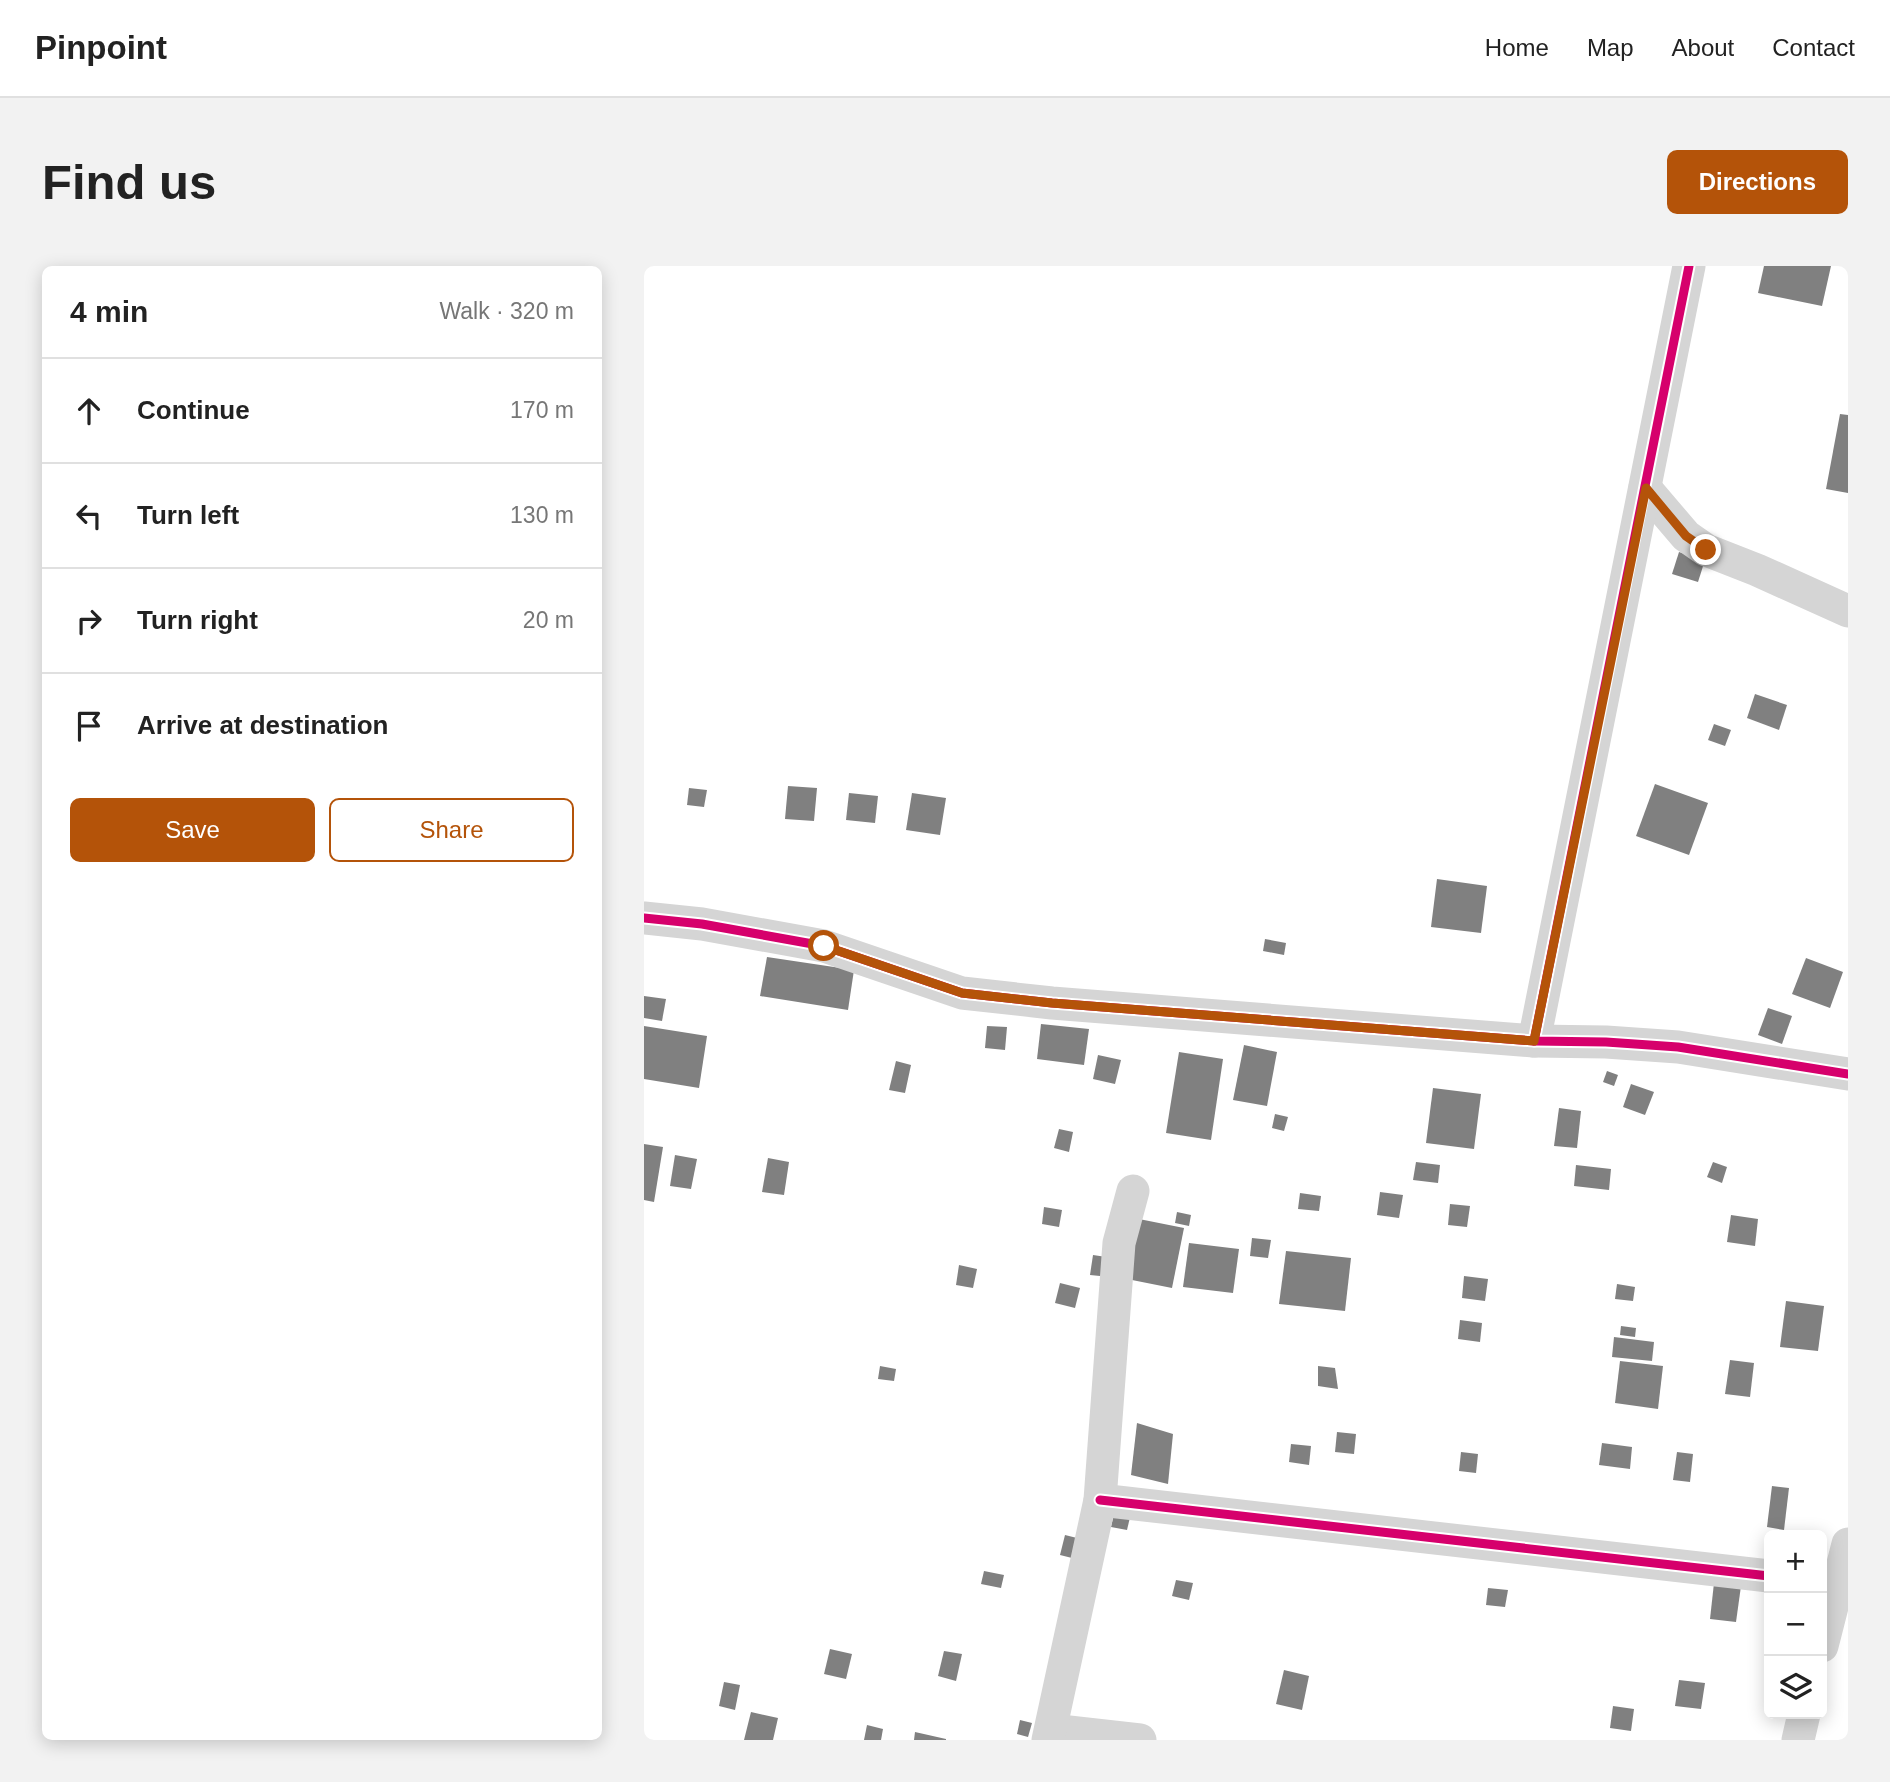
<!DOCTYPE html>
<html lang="en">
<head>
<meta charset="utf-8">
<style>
  :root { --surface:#fff; --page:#f2f2f2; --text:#222; --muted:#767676; --line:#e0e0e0; --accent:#b45309 }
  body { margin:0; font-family:Helvetica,sans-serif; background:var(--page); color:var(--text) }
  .controls { position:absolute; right:21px; bottom:21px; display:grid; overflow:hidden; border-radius:10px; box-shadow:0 4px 18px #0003 }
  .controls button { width:63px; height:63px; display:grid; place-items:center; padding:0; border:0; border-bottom:2px solid var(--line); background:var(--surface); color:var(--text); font:35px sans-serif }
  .stop { position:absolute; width:21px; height:21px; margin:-16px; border:5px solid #b45309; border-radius:50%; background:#fff }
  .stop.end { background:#b45309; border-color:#fff; box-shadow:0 2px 7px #0008 }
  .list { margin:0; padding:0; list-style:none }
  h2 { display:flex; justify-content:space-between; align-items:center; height:91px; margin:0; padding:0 28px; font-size:30px }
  h2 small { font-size:23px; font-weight:400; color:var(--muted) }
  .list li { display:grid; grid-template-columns:46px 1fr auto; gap:21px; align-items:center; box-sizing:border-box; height:105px; padding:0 28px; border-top:2px solid var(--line) }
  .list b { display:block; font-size:26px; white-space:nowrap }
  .list em { font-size:23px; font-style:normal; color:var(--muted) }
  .actions { display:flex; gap:14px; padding:21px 28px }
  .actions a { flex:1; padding:16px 0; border:2px solid var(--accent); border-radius:10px; text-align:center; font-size:24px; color:var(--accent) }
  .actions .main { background:var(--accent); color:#fff }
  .icon { flex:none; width:38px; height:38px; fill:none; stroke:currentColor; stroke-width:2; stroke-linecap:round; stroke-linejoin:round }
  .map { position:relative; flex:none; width:1204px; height:1474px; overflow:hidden; border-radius:10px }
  header { display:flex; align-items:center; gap:42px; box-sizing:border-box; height:98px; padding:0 35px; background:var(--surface); border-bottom:2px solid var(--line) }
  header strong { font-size:33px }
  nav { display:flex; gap:38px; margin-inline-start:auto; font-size:24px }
  .intro { display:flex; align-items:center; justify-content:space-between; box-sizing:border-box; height:168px; padding:0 42px }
  h1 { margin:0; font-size:49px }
  .button { padding:18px 32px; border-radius:10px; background:var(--accent); color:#fff; font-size:24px; font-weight:700 }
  main { display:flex; gap:42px; padding:0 42px }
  aside { flex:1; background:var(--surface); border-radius:10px; box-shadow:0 4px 18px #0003 }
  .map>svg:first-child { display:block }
  .building { fill:#808080 }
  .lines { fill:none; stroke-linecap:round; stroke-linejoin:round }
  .street { stroke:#d5d5d5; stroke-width:33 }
  .cycleway-casing { stroke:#fff; stroke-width:13 }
  .cycleway { stroke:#d6006c; stroke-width:9 }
  .route { stroke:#b45309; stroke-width:9 }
</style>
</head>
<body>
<header>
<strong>Pinpoint</strong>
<nav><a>Home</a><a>Map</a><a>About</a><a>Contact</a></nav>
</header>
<div class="intro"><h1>Find us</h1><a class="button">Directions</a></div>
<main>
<aside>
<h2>4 min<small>Walk · 320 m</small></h2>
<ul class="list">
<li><svg class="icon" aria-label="ahead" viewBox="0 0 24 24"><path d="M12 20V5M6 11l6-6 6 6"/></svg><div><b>Continue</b></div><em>170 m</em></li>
<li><svg class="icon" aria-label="left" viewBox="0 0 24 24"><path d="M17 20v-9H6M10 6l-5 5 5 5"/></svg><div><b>Turn left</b></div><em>130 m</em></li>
<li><svg class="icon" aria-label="right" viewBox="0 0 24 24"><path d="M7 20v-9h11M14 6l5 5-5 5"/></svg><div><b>Turn right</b></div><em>20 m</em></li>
<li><svg class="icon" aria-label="arrive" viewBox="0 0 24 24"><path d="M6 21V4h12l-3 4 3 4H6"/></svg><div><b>Arrive at destination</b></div></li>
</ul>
<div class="actions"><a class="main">Save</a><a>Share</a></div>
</aside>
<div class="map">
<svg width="1204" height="1474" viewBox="0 0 1204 1474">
  <rect width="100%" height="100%" fill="#fff"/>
  <g class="building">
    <path d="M1120 0H1187L1178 40 1114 27Z"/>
    <path d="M1196 148 1204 149V227L1182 223Z"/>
    <path d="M1035 286 1061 294 1054 316 1028 308Z"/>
    <path d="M1111 428 1143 439 1135 464 1103 452Z"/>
    <path d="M1070 458 1087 464 1081 480 1064 474Z"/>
    <path d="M1011 518 1064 537 1045 589 992 570Z"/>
    <path d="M144 520 173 522 170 555 141 553Z"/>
    <path d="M45 522 63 524 60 541 43 539Z"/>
    <path d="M205 527 234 530 231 557 202 554Z"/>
    <path d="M268 527 302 532 296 569 262 564Z"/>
    <path d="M793 613 843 620 837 667 787 661Z"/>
    <path d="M621 673 642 677 640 689 619 685Z"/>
    <path d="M123 691 210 704 204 744 116 730Z"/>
    <path d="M1162 692 1199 706 1186 742 1148 728Z"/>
    <path d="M0 730 22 733 18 755 0 752Z"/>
    <path d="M1124 742 1148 750 1138 778 1114 769Z"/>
    <path d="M397 758 445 763 440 799 393 793Z"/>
    <path d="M0 760 63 770 55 822 0 813Z"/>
    <path d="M343 760 363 761 361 784 341 782Z"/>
    <path d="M600 779 633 786 623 840 589 834Z"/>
    <path d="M535 786 579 793 567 874 522 867Z"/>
    <path d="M454 789 477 794 471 818 449 813Z"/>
    <path d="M252 795 267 799 261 827 245 824Z"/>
    <path d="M963 805 974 809 970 820 959 816Z"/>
    <path d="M987 818 1010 826 1001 849 979 841Z"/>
    <path d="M789 822 837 828 830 883 782 877Z"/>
    <path d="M915 842 937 845 933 882 910 880Z"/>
    <path d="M631 848 644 851 640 865 628 862Z"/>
    <path d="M415 863 429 866 425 886 410 882Z"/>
    <path d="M0 878 19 881 10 936 0 934Z"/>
    <path d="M31 889 53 893 47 923 26 920Z"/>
    <path d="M124 892 145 896 140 929 118 926Z"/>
    <path d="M772 896 796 899 794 917 769 914Z"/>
    <path d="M1069 896 1083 901 1078 917 1063 911Z"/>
    <path d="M932 899 967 903 965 924 930 920Z"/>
    <path d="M736 926 759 929 755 952 733 949Z"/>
    <path d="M656 927 677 930 675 945 654 943Z"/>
    <path d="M806 938 826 940 823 961 804 959Z"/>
    <path d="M400 941 418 944 415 961 398 958Z"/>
    <path d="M533 946 547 949 545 960 531 957Z"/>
    <path d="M1087 949 1114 953 1111 980 1083 976Z"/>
    <path d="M495 953 540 962 528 1022 483 1013Z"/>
    <path d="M608 972 627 974 624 992 606 990Z"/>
    <path d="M545 977 595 983 589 1027 539 1021Z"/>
    <path d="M642 985 707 992 701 1045 635 1038Z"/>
    <path d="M449 989 469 992 466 1011 446 1009Z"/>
    <path d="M315 999 333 1003 329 1022 312 1019Z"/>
    <path d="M820 1010 844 1013 841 1035 818 1032Z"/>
    <path d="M416 1017 436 1022 431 1042 411 1037Z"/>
    <path d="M973 1018 991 1021 989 1035 971 1033Z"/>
    <path d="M1142 1035 1180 1040 1174 1085 1136 1081Z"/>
    <path d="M816 1054 838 1057 836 1076 814 1073Z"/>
    <path d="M977 1060 992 1062 991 1071 976 1069Z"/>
    <path d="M970 1071 1010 1076 1008 1095 968 1091Z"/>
    <path d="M1086 1094 1110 1097 1106 1131 1081 1128Z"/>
    <path d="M976 1095 1019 1100 1014 1143 971 1137Z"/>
    <path d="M236 1100 252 1103 250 1115 234 1113Z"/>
    <path d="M674 1100 691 1102 694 1123 674 1120Z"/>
    <path d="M493 1157 529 1168 524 1218 487 1209Z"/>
    <path d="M693 1166 712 1168 710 1188 691 1186Z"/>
    <path d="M958 1177 988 1181 986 1203 955 1199Z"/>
    <path d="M647 1178 667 1180 665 1199 645 1196Z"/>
    <path d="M817 1186 834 1188 832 1207 815 1205Z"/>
    <path d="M1033 1186 1049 1188 1046 1216 1029 1214Z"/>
    <path d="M1128 1220 1145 1222 1140 1264 1123 1261Z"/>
    <path d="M471 1244 487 1247 483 1264 467 1261Z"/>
    <path d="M421 1269 437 1273 432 1293 416 1289Z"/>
    <path d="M340 1305 360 1309 357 1322 337 1318Z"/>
    <path d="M532 1314 549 1317 545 1334 528 1330Z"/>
    <path d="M1070 1317 1097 1320 1092 1356 1066 1353Z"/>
    <path d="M844 1322 864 1324 861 1341 842 1339Z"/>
    <path d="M186 1383 208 1388 202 1413 180 1408Z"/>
    <path d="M300 1385 318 1388 312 1415 294 1410Z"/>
    <path d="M640 1404 665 1410 658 1444 632 1438Z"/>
    <path d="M1035 1414 1061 1417 1057 1443 1031 1440Z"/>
    <path d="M80 1416 96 1419 91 1444 75 1440Z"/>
    <path d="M969 1440 990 1443 987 1465 966 1462Z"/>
    <path d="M107 1446 134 1452 129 1474H100Z"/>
    <path d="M376 1454 388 1457 384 1471 373 1468Z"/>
    <path d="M223 1459 239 1463 237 1474H220Z"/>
    <path d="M271 1466 302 1473V1474H270Z"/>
  </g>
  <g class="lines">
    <g class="street">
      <path d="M1001 222 1042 270 1062 284 1113 304 1204 345"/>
      <path d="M0 652 58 658 180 680 318 727 408 737 890 775 962 776 1034 781 1204 808"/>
      <path d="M890 775 1045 0"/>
      <path d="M456 1234 1125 1310"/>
      <path d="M1178 1380 1204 1278"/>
      <path d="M407 1464 496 1474"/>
      <path d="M404 1474 456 1234 475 977 489 925"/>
      <path d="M1154 1474 1160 1448"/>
    </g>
    <g class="cycleway-casing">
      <g id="cycleway">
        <path d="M0 652 58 658 180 680 318 727 408 737 890 775 962 776 1034 781 1204 808"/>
        <path d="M890 775 1045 0"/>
        <path d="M456 1234 1125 1310"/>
      </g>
    </g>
    <use href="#cycleway" class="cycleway"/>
  </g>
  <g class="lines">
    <path class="route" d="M180 680 318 727 408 737 890 775 1002 222 1042 270 1062 284"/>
  </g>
</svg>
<div class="controls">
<button>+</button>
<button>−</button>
<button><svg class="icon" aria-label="layers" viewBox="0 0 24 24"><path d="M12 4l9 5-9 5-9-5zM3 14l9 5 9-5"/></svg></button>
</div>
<div class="stop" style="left:180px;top:680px"></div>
<div class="stop end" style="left:1062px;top:284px"></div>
</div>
</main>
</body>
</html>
